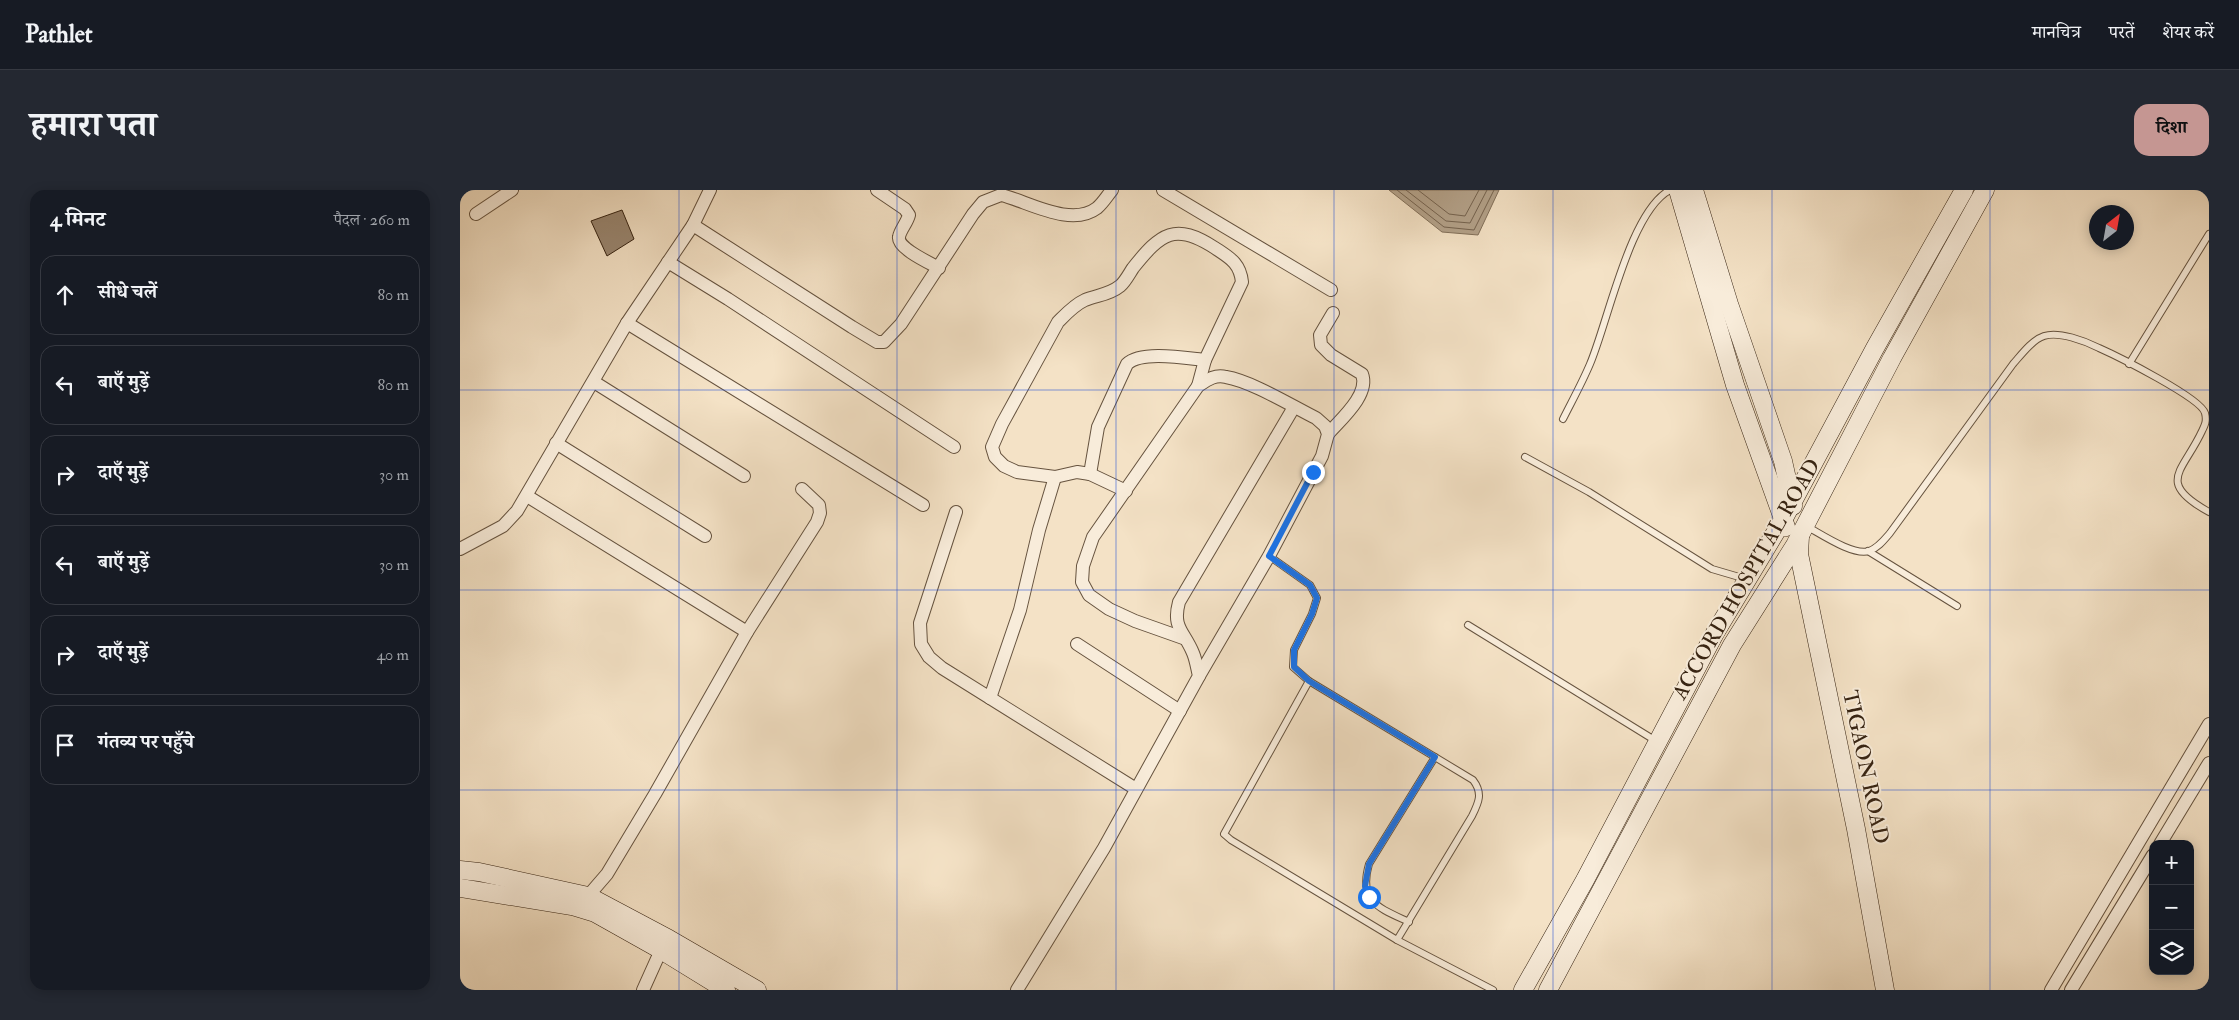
<!DOCTYPE html>
<html lang="hi">
<head>
<meta charset="utf-8">
<style>
  :root { --surface:#171b24; --page:#242831; --text:#f1f3f6; --muted:#9ea1a6; --line:#363941; --accent:#c59692 }
  body { margin:0; font-family:"IM FELL Double Pica","Noto Serif Devanagari",serif; background:var(--page); color:var(--text) }
  .controls { position:absolute; right:15px; bottom:15px; display:grid; overflow:hidden; border-radius:10px; box-shadow:0 2px 12px #0003 }
  .controls button { width:45px; height:45px; display:grid; place-items:center; padding:0; border:0; border-bottom:1px solid var(--line); background:var(--surface); color:var(--text); font:25px sans-serif }
  .compass { position:absolute; left:1629px; top:15px; width:45px; height:45px; border-radius:50%; background:var(--surface); box-shadow:0 2px 12px #0003; rotate:31deg }
  .stop { position:absolute; width:15px; height:15px; margin:-11px; border:4px solid #1a73e8; border-radius:50%; background:#fff }
  .stop.end { background:#1a73e8; border-color:#fff; box-shadow:0 1px 5px #0008 }
  .list { margin:0; padding:0; list-style:none }
  h2 { display:flex; justify-content:space-between; align-items:center; height:65px; margin:0; padding:0 20px; font-size:21px }
  h2 small { font-size:16px; font-weight:400; color:var(--muted) }
  .list li { display:grid; grid-template-columns:32px 1fr auto; gap:15px; align-items:center; box-sizing:border-box; height:80px; margin:0 10px 10px; padding:0 10px; border:1px solid var(--line); border-radius:15px }
  .list b { display:block; font-size:19px; white-space:nowrap }
  .list em { font-size:16px; font-style:normal; color:var(--muted) }
  .icon { flex:none; width:28px; height:28px; fill:none; stroke:currentColor; stroke-width:2; stroke-linecap:round; stroke-linejoin:round }
  .map { position:relative; flex:none; width:1749px; height:800px; overflow:hidden; border-radius:15px }
  header { display:flex; align-items:center; gap:30px; box-sizing:border-box; height:70px; padding:0 25px; background:var(--surface); border-bottom:1px solid var(--line) }
  header strong { font-size:24px }
  nav { display:flex; gap:28px; margin-inline-start:auto; font-size:18px }
  .intro { display:flex; align-items:center; justify-content:space-between; box-sizing:border-box; height:120px; padding:0 30px }
  h1 { margin:0; font-size:35px }
  .button { padding:12px 22px; border-radius:15px; background:var(--accent); color:#111; font-size:18px; font-weight:700 }
  main { display:flex; gap:30px; padding:0 30px }
  aside { flex:1; background:var(--surface); border-radius:15px; box-shadow:0 2px 12px #0003 }
  .map>svg:first-child { display:block }
  .water { fill:#b3a189; stroke:#816f59 }
  .lines { fill:none; stroke-linecap:round; stroke-linejoin:round }
  .shore { stroke:#74624e; stroke-width:1 }
  .building { fill:#998670; stroke:#362312 }
  .lane-casing { stroke:#66533f; stroke-width:8 }
  .street-casing { stroke:#66533f; stroke-width:14 }
  .secondary-casing { stroke:#362312; stroke-width:19 }
  .lane { stroke:#f8ecda; stroke-width:6 }
  .street { stroke:#f8ecda; stroke-width:12 }
  .secondary { stroke:#f8ecda; stroke-width:18 }
  .route { stroke:#1a73e8; stroke-width:6 }
  .grid { fill:none; stroke:#1d4ed8; stroke-width:1; stroke-opacity:0.55 }
  .labels { text-anchor:middle; stroke-width:4; stroke-linejoin:round; paint-order:stroke }
  .street-label { font-size:21px; fill:#362312; stroke:#f8ecda }
</style>
</head>
<body>
<header>
<strong>Pathlet</strong>
<nav><a>मानचित्र</a><a>परतें</a><a>शेयर करें</a></nav>
</header>
<div class="intro"><h1>हमारा पता</h1><a class="button">दिशा</a></div>
<main>
<aside>
<h2>4 मिनट<small>पैदल · 260 m</small></h2>
<ul class="list">
<li><svg class="icon" aria-label="ahead" viewBox="0 0 24 24"><path d="M12 20V5M6 11l6-6 6 6"/></svg><div><b>सीधे चलें</b></div><em>80 m</em></li>
<li><svg class="icon" aria-label="left" viewBox="0 0 24 24"><path d="M17 20v-9H6M10 6l-5 5 5 5"/></svg><div><b>बाएँ मुड़ें</b></div><em>80 m</em></li>
<li><svg class="icon" aria-label="right" viewBox="0 0 24 24"><path d="M7 20v-9h11M14 6l5 5-5 5"/></svg><div><b>दाएँ मुड़ें</b></div><em>30 m</em></li>
<li><svg class="icon" aria-label="left" viewBox="0 0 24 24"><path d="M17 20v-9H6M10 6l-5 5 5 5"/></svg><div><b>बाएँ मुड़ें</b></div><em>30 m</em></li>
<li><svg class="icon" aria-label="right" viewBox="0 0 24 24"><path d="M7 20v-9h11M14 6l5 5-5 5"/></svg><div><b>दाएँ मुड़ें</b></div><em>40 m</em></li>
<li><svg class="icon" aria-label="arrive" viewBox="0 0 24 24"><path d="M6 21V4h12l-3 4 3 4H6"/></svg><div><b>गंतव्य पर पहुँचे</b></div></li>
</ul>
</aside>
<div class="map">
<svg width="1749" height="800" viewBox="0 0 1749 800">
  <rect width="100%" height="100%" fill="#f4e2c6"/>
  <filter id="stains"><feTurbulence type="fractalNoise" baseFrequency=".004" numOctaves="4"/><feColorMatrix values="0 0 0 0 .2 0 0 0 0 .09 0 0 0 0 .02 0 0 0 .5 -.17"/></filter>
  <radialGradient id="worn" r=".72"><stop offset=".6" stop-color="#630" stop-opacity="0"/><stop offset="1" stop-color="#630" stop-opacity=".3"/></radialGradient>
  <path class="water" d="M929 0H1039L1018 45 982 42Z"/>
  <g class="lines">
    <g class="shore">
      <path d="M937 0 984 37 1014 40 1034 0"/>
      <path d="M946 0 986 31 1010 33 1027 0"/>
      <path d="M958 0 989 24 1005 26 1019 0"/>
    </g>
  </g>
  <path class="building" d="M162 20 174 49 147 66 131 31Z"/>
  <g class="lines">
    <g class="lane-casing">
      <g id="lane">
        <path d="M1669 174 1749 44"/>
        <path d="M1103 229C1112 211 1122 193 1130 174 1148 132 1170 21 1210 0"/>
        <path d="M1065 267 1129 302 1252 379 1286 389"/>
        <path d="M1346 336C1361 344 1393 366 1409 361 1418 358 1424 350 1430 343L1553 174C1561 165 1572 150 1584 146 1599 141 1625 151 1639 158 1657 166 1741 208 1745 223 1747 231 1745 235 1742 241 1723 282 1695 292 1749 322"/>
        <path d="M1408 361 1497 416"/>
        <path d="M809 366 850 395 857 408 852 424 834 460 833 477 849 491 1013 590C1023 603 1019 612 1012 626L937 750"/>
        <path d="M1008 435 1196 551"/>
        <path d="M849 491 764 644 771 650 937 750 1033 800"/>
        <path d="M949 732C919 718 898 712 909 674L975 567"/>
      </g>
    </g>
    <g class="street-casing">
      <g id="street">
        <path d="M417 0 445 19 449 25C447 33 440 40 439 47 437 58 470 73 479 78"/>
        <path d="M703 0 871 100"/>
        <path d="M16 24 52 0"/>
        <path d="M233 35 392 137 417 152H424L441 134 513 24 523 12 541 5C567 11 611 38 637 18 643 13 647 6 652 0"/>
        <path d="M208 72 268 109 494 257"/>
        <path d="M167 133 463 315"/>
        <path d="M134 192 284 286"/>
        <path d="M868 244C880 230 910 205 902 184L871 165 861 155 860 145 873 123"/>
        <path d="M96 253 245 346"/>
        <path d="M630 284 638 237 667 174C681 160 726 168 745 170"/>
        <path d="M666 301 630 284 617 282 595 287 557 282 544 276 535 267 532 257 542 234 598 132C606 124 614 115 625 110 637 105 649 105 660 96 665 92 669 84 673 78 701 43 715 32 755 58 770 68 780 73 782 92L745 170 738 196"/>
        <path d="M67 306 287 442"/>
        <path d="M496 322 460 433 461 454 469 467 482 478 676 599"/>
        <path d="M0 359 43 336 57 321 167 133 233 35 250 0"/>
        <path d="M723 448 675 431 649 419 629 405 622 392 623 376 633 347 738 196C747 190 755 184 766 187 791 191 832 216 856 228L865 236 868 244 862 266 809 366 739 486"/>
        <path d="M617 454 720 521"/>
        <path d="M530 508 560 420 579 340 595 287"/>
        <path d="M1700 654 1749 573"/>
        <path d="M128 706 147 684 195 604 287 442 357 332 360 323 359 315 342 299"/>
        <path d="M183 800 201 760"/>
        <path d="M557 800 644 658 739 486C737 478 736 470 733 463 724 441 712 438 719 412L834 217"/>
        <path d="M1591 800 1749 534"/>
        <path d="M1611 800 1693 665"/>
      </g>
    </g>
    <g class="secondary-casing">
      <g id="secondary">
        <path d="M1218 0 1275 195 1326 337"/>
        <path d="M1234 0 1269 114 1323 271 1333 316"/>
        <path d="M1340 346 1339 364 1396 639 1425 800"/>
        <path d="M0 680 19 682 128 706 209 749 297 800"/>
        <path d="M0 698 112 716 135 723 201 760 266 800"/>
        <path d="M1063 800 1125 690 1255 443 1323 330 1415 158 1504 0"/>
        <path d="M1088 800 1272 455 1335 355 1432 168 1525 0"/>
      </g>
    </g>
    <use href="#lane" class="lane"/>
    <use href="#street" class="street"/>
    <use href="#secondary" class="secondary"/>
  </g>
  <g class="lines">
    <path class="route" d="M853 282 809 366 850 395 857 408 852 424 834 460V477L849 491 975 567 909 674 905 696 909 707"/>
  </g>
  <path class="grid" d="M219 0V800M437 0V800M656 0V800M874 0V800M1093 0V800M1312 0V800M1530 0V800M0 200H1749M0 400H1749M0 600H1749"/>
  <g class="labels">
    <g class="street-label">
      <text transform="translate(1286 389) rotate(-60)" y="7">ACCORD HOSPITAL ROAD</text>
      <text transform="translate(1406 577) rotate(78)" y="7">TIGAON ROAD</text>
    </g>
  </g>
  <rect width="100%" height="100%" filter="url(#stains)"/>
  <rect width="100%" height="100%" fill="url(#worn)"/>
</svg>
<div class="controls">
<button>+</button>
<button>−</button>
<button><svg class="icon" aria-label="layers" viewBox="0 0 24 24"><path d="M12 4l9 5-9 5-9-5zM3 14l9 5 9-5"/></svg></button>
</div>
<svg class="compass" viewBox="-18 -18 36 36"><path d="M0-13l5 13h-10z" fill="#e53935"/><path d="M0 13l5-13h-10z" fill="#9ea1a6"/></svg>
<div class="stop" style="left:909px;top:707px"></div>
<div class="stop end" style="left:853px;top:282px"></div>
</div>
</main>
</body>
</html>
